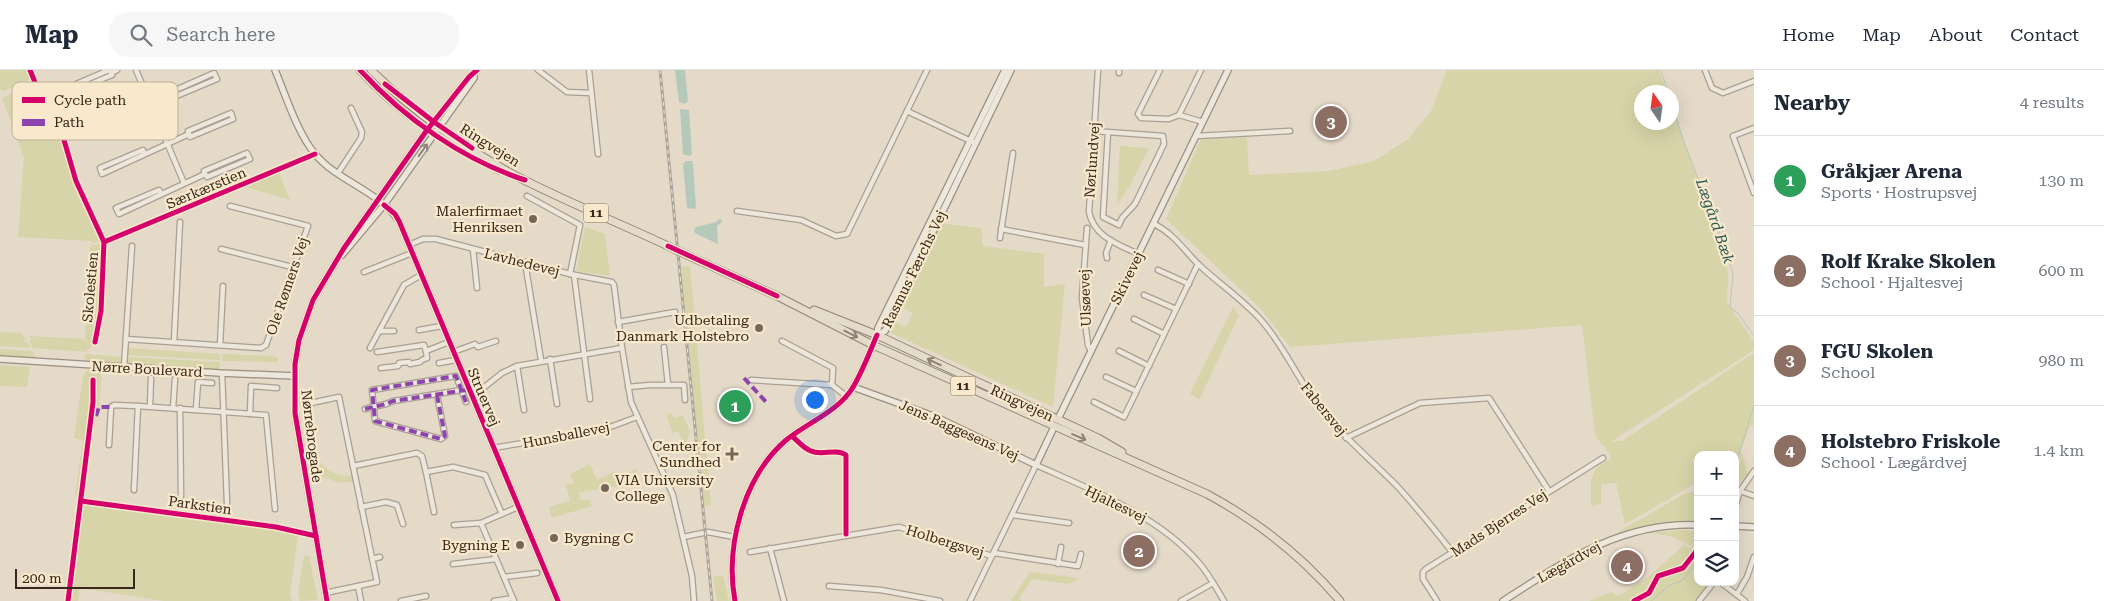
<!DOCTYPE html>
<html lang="en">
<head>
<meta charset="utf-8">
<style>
  :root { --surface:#fff; --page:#f6f6f7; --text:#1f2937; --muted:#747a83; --line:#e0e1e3; --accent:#0b8043 }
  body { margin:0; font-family:"Roboto Serif",serif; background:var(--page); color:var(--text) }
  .controls { position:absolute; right:15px; bottom:15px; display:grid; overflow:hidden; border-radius:10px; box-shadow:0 5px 20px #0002 }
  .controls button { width:45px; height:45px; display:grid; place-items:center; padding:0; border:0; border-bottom:1px solid var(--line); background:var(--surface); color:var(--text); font:25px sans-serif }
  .compass { position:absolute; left:1634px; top:15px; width:45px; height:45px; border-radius:50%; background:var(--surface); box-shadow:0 5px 20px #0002; rotate:347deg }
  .scale { position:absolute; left:15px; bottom:12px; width:120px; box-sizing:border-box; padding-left:5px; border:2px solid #38271a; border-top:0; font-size:14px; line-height:18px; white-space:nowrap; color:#38271a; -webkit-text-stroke:4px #f8e9cc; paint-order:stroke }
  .you { position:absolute; left:814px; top:329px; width:18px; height:18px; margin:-12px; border:4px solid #fff; border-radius:50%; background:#1a73e8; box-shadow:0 0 0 8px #1a73e833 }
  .badge { display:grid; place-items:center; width:32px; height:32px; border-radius:50%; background:var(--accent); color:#fff; font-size:16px; font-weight:700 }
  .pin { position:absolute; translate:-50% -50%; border:2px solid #fff; box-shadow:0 1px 5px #0006 }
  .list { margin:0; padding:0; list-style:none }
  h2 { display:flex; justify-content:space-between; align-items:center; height:65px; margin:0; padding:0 20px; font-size:21px }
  h2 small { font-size:16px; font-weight:400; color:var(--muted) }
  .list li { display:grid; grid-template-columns:32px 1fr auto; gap:15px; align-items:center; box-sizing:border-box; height:90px; padding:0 20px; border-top:1px solid var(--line) }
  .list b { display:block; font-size:19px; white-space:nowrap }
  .list p { margin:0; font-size:16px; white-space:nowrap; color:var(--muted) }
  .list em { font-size:16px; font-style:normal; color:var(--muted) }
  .icon { flex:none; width:28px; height:28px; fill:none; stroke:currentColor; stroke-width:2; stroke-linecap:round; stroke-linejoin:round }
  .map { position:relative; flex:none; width:1754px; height:531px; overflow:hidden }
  header { display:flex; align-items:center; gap:30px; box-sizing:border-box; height:70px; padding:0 25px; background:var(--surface); border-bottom:1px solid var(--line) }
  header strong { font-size:24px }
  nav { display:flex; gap:28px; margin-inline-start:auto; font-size:18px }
  .search { width:350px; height:45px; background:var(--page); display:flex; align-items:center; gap:12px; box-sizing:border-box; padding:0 18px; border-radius:20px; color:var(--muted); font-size:19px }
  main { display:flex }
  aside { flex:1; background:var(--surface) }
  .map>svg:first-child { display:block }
  .green { fill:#d7d4a9 }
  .water { fill:#b5c9bb }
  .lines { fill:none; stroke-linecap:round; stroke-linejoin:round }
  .stream { stroke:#b5c9bb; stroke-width:1 }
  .street-casing { stroke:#a99f92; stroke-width:7 }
  .secondary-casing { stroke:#998f82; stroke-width:8 }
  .primary-casing { stroke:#8f8579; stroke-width:9 }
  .street { stroke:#ece6db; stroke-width:4.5 }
  .secondary { stroke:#ece6db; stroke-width:5.5 }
  .primary { stroke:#e4dbcb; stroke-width:7 }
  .rail-casing { stroke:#aba49b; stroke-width:3 }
  .rail { stroke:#f8e9cc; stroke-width:1; stroke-dasharray:4; stroke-linecap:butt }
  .primary-bridge-casing { stroke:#8f8579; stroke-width:9; stroke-linecap:butt }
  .primary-bridge { stroke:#e4dbcb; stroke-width:7 }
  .quiet { stroke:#8e44ad; stroke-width:4; stroke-dasharray:8 4; stroke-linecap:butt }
  .cycleway-casing { stroke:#f8e9cc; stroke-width:8 }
  .cycleway { stroke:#d6006c; stroke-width:5 }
  .oneway { stroke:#92867a }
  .oneway2 { stroke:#8e8172 }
  .poi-dot { fill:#756657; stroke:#f8e9cc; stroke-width:2 }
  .labels { text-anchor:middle; stroke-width:4.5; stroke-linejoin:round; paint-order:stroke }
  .shield { fill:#f8e9cc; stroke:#72614f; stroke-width:1 }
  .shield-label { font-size:12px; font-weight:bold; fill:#38271a }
  .street-label { font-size:14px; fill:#38271a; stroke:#f8e9cc }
  .poi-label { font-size:14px; fill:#38271a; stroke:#f8e9cc; text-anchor:end }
  .water-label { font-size:15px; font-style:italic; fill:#285953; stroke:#f8e9cc }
  .key { fill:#f8e9cc; stroke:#beaf97; stroke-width:1 }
  .key-label { font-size:14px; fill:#38271a }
</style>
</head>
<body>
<header>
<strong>Map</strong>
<div class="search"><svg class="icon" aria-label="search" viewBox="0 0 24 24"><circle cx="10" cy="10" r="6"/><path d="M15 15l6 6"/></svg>Search here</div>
<nav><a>Home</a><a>Map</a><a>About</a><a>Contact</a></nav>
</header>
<main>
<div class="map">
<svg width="1754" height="531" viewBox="0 0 1754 531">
  <rect width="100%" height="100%" fill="#e5dac8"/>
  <g class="green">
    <path d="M0 0H28L31 9 3 21 0 19Z"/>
    <path d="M1447 0H1659L1667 22H1642V52H1672V36L1726 187 1728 208 1727 232 1754 272V280L1612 371H1622L1754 283V355L1750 356 1741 380 1748 404 1735 417V385H1698V414L1693 415 1625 454 1616 413 1601 414V434L1591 436V412L1595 399 1611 388 1604 375 1602 376 1595 364 1582 255 1290 277 1261 239 1166 149 1201 69 1247 66 1249 105 1328 101 1374 91 1408 69 1431 41Z"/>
    <path d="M32 15 63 73 82 131 100 166 99 171 93 173 91 171 18 167 24 87 2 28Z"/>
    <path d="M1120 76 1149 78 1129 117 1117 135Z"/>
    <path d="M278 101 290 130 242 116Z"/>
    <path d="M939 153 981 158 983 176 1044 184V217L1065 214 1053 337 891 263 893 251 906 257 913 243 900 237Z"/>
    <path d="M585 157 605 164 610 206 576 201Z"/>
    <path d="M102 173 100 241 94 272 86 282 33 278 29 271H31L30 266 84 269 87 276 85 267 90 176Z"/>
    <path d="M690 196 711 435 704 436 681 197Z"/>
    <path d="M1233 237 1239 245 1199 330 1190 323Z"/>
    <path d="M0 262 22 263 25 269 24 272H27L31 278 0 276Z"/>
    <path d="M128 278 220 284V290L127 285Z"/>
    <path d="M0 279 32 281 36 288 0 287Z"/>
    <path d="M86 284 123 287 122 292 119 294C108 294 93 295 84 288Z"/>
    <path d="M222 284 273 286 278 288V292L222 291Z"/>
    <path d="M127 287 220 292 219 300 129 295Z"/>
    <path d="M0 295 30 297 27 317 0 316Z"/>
    <path d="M87 300 102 302 99 334 93 358 84 429 75 426 83 371 74 368 83 306Z"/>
    <path d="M307 329 315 375 309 376 302 330Z"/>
    <path d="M672 343 674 348 683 345 690 362 685 375 678 361 673 363 666 345Z"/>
    <path d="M315 377C317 397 334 407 353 406L354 411 341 413 315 405 310 378Z"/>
    <path d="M590 394 597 410 616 401 620 407 637 399 638 405 627 415 579 422 580 430H590L592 436 552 448 549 437 570 431 566 415 574 413 570 404Z"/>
    <path d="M1698 420V451L1643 457 1618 464 1617 463 1682 425Z"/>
    <path d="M85 433 296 462 298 466 290 523 292 531H164L80 518 78 531H70L83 434Z"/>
    <path d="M1681 460 1698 461V477H1694L1669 466 1651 463Z"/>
    <path d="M1684 475 1698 482V512H1710L1695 531H1589L1611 522 1618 526 1647 508Z"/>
    <path d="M304 485 309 486 318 530 300 531 298 523Z"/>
    <path d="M1030 502 1080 508 1069 514 1032 509 1020 527 1021 531H1011Z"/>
    <path d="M723 505 729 531H717L713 507Z"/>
  </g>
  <g class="water">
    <path d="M675 0H685L688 31 685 34 679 32Z"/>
    <path d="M680 39 689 40 692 84 689 86 683 84Z"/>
    <path d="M686 91H692L693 94 696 137 695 139 687 138 683 94Z"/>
    <path d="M720 148 722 152 717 156 718 174 695 163 694 160 696 157 716 152Z"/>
  </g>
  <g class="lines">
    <g class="stream">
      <path d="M1661 0 1668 22"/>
      <path d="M1672 33 1683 70 1729 187 1733 206 1730 236 1733 240 1738 243 1754 266"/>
      <path d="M1735 397 1754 335"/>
      <path d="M1651 531 1670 515 1679 512 1685 508 1698 488"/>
    </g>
    <g class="street-casing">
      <g id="street">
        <path d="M109 0 67 18 69 23 112 5 111 3 117 0"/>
        <path d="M136 0 184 113"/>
        <path d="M538 0 567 22 591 23"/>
        <path d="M589 0 598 84"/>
        <path d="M1098 0 1089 142C1094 167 1118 174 1138 184"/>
        <path d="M1160 0 1138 44 1141 48 1169 49 1179 45 1201 0"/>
        <path d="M1705 0 1712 18 1723 23 1754 11"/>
        <path d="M1119 3V0"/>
        <path d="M907 41 975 73"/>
        <path d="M128 43 126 40 83 58 86 64 172 24 174 27 217 9 214 3 171 22 172 24"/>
        <path d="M1179 45 1203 52"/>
        <path d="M1754 58 1733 66 1754 123"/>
        <path d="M1094 61 1163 66 1164 74 1135 134 1122 148 1119 155 1103 147 1108 62"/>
        <path d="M1196 66 1290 61"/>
        <path d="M144 83 143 80 100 98 102 104 189 64 190 67 233 49 231 43 188 61 189 64"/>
        <path d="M338 103 361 68 362 62 351 38"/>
        <path d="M161 123 159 120 116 138 119 144 205 104 207 107 250 89 247 83 204 101 205 104"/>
        <path d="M527 126 580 155 570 204"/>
        <path d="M737 141 801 150 836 166 847 164 927 0"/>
        <path d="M1154 154C1173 163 1184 180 1198 194 1218 213 1242 229 1261 250 1285 277 1299 312 1322 341 1345 368 1372 391 1397 416 1417 438 1435 460 1453 483"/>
        <path d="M1087 158 1082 228 1088 275 1091 281"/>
        <path d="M1001 159 1085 175"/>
        <path d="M1000 168 1013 83"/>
        <path d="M409 175 423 169H436L570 204 612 212 614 215 622 278 631 332 673 425 692 506 694 531"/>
        <path d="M221 179 292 197"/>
        <path d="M473 179 477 218"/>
        <path d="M1107 188 1106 183 1111 170"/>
        <path d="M525 192 541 290"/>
        <path d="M1158 200 1189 214"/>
        <path d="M364 202 412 183"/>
        <path d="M574 205 590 329"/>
        <path d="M1144 225 1176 239"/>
        <path d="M1134 249 1164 264"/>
        <path d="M618 252 675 242"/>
        <path d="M419 260 442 256"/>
        <path d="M380 261H394"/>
        <path d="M126 269 261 278 266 275 308 156 230 136"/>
        <path d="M782 271 833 298 832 315"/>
        <path d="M174 272 180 152"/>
        <path d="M220 275 223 216"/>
        <path d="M664 277 668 315"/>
        <path d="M370 278 404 215 421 205"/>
        <path d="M1119 281 1149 296"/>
        <path d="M377 282 424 275 426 281"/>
        <path d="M453 282 475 274 478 277 496 271"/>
        <path d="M550 289 557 334"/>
        <path d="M439 293 456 290"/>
        <path d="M517 296 524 340"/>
        <path d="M124 297 132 176"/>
        <path d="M381 298 398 296 399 293 409 292 410 294 420 292 422 290 427 288 426 281 449 272"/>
        <path d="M222 303 227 433"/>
        <path d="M1106 307 1136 321"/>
        <path d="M751 310 832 315 846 326"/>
        <path d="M628 317 650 315H684L685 330"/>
        <path d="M437 325 445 366 441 369 375 351 372 320 456 306 466 332"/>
        <path d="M472 327 502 303 517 296 622 278"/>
        <path d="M1094 332 1124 347 1198 194"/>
        <path d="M311 333 339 327 353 396 417 383 422 386 426 402"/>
        <path d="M150 336 151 308"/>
        <path d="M173 338 175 309"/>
        <path d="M180 338 181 426"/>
        <path d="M365 339 386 334 393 331 468 319"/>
        <path d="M196 340 198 312 212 313"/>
        <path d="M250 344 251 316 277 318"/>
        <path d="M792 366C798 371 803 378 811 381 822 386 836 378 846 385V464"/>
        <path d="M1346 368 1420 333 1489 328 1549 421"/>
        <path d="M109 375 111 337 114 335 138 336"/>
        <path d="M493 378 602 360 637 347"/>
        <path d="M134 420 138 336 266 345 275 439"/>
        <path d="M1740 421 1754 426"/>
        <path d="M361 437 386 432 397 435 403 454"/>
        <path d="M1735 437 1740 421 1754 401"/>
        <path d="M434 442 426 402 453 397 485 405 502 444"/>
        <path d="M1012 445 1069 453"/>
        <path d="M454 455 481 453"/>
        <path d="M683 467 708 462 734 467"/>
        <path d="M770 478 784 531"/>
        <path d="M750 482 899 457 992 486"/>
        <path d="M994 483 1078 496 1081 484"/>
        <path d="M372 489 380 487"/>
        <path d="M453 494 496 489"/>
        <path d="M1058 494 1061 477"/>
        <path d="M504 507 537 503"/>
        <path d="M1720 512 1745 531"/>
        <path d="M358 516 361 531"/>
        <path d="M829 516 881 520 940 531"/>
        <path d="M325 523 377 512 353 396"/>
        <path d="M1737 524 1747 507 1754 487"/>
        <path d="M401 531 426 526"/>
        <path d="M494 531 513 528"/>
        <path d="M514 531 481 453 518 437"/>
        <path d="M970 531 1036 395C1092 420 1159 446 1199 493 1209 504 1216 518 1224 531"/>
        <path d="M1181 531 1213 513"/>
        <path d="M1437 531 1423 509V502L1426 499 1603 388"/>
        <path d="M1699 531 1714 512"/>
      </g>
    </g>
    <g class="secondary-casing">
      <g id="secondary">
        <path d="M275 0C286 26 297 62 315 84 337 111 379 121 399 151L558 531"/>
        <path d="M342 185 384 135 474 8V3"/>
        <path d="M877 265 885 261 1011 0"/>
        <path d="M0 289 220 303 295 306"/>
        <path d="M853 317 936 347 1036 395 1054 357"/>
        <path d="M1058 349 1228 0"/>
        <path d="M1735 456 1754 457"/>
        <path d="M327 531 295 343V294L299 270 313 230 344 178 427 60 469 7 477 0"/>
        <path d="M735 531C725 477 743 408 785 371 805 354 833 344 849 323 859 311 870 281 877 265L878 258 1005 0"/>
        <path d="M1503 531C1565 491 1621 452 1698 455"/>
      </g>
    </g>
    <g class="primary-casing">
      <g id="primary">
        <path d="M360 0C399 43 447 75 499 100"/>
        <path d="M371 0C412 41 474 85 526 111 572 134 621 154 668 176"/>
        <path d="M689 186 777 226 873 275 1207 424C1257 451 1303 487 1340 531"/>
        <path d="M814 240 877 265 1098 368 1122 382"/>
      </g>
    </g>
    <use href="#street" class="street"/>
    <use href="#secondary" class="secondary"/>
    <use href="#primary" class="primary"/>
    <g class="rail-casing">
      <path id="rail" d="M660 0 712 531"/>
    </g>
    <use href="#rail" class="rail"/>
    <g class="primary-bridge-casing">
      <path id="primary-bridge" d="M668 176 689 186"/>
    </g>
    <use href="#primary-bridge" class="primary-bridge"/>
    <g class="quiet">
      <path d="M744 308 767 333"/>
      <path d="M437 325 445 366 441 369 375 351 372 320 456 306 466 332"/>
      <path d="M365 339 386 334 393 331 466 320"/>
      <path d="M96 346 99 337H111"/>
    </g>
    <g class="cycleway-casing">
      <g id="cycleway">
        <path d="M30 0 43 32 64 70 76 111 104 172 101 241 95 272"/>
        <path d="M360 0C404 48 463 90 525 110"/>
        <path d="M385 14 434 52 472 78"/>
        <path d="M384 135 395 144 399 151 558 531"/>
        <path d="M104 172 315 84"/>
        <path d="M668 176 777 226"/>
        <path d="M792 366C798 371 803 378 811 381 822 386 836 378 846 385V464"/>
        <path d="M81 431 276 457 316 466"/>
        <path d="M68 531 93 332V310"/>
        <path d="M327 531 295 343V294L299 270 313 230 344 178 427 60 469 7 477 0"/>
        <path d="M735 531C725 477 743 408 785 371 805 354 833 344 849 323 859 311 870 281 877 265"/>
        <path d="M1634 531 1649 523 1658 506 1683 498 1698 479"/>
      </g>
    </g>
    <use href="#cycleway" class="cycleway"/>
  </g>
  <defs><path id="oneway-shaft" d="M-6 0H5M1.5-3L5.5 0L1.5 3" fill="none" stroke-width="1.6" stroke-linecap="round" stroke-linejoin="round" transform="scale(1.25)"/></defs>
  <use class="oneway" href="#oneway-shaft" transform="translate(423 80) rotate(-55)"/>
  <g class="oneway2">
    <use href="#oneway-shaft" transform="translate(851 264) rotate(27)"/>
    <use href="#oneway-shaft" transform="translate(934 292) rotate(-155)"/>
    <use href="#oneway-shaft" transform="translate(1079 367) rotate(23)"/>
  </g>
  <g class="poi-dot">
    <circle cx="533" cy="149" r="5"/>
    <circle cx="759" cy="258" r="5"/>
    <path d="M729.5 376.5h5v5h5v5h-5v5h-5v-5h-5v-5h5z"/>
    <circle cx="605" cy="418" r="5"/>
    <circle cx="554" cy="468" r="5"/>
    <circle cx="520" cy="475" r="5"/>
  </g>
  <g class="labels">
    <g class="shield">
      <rect x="583.5" y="133.5" width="25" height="19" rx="4"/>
      <rect x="950.5" y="306.5" width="25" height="19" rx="4"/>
    </g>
    <g class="shield-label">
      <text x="596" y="147">11</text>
      <text x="963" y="320">11</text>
    </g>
    <g class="street-label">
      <text transform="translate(490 75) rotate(32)" y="5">Ringvejen</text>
      <text transform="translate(1092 90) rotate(-86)" y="5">Nørlundvej</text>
      <text transform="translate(206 118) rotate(-23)" y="5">Særkærstien</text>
      <text transform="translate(522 192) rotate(14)" y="5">Lavhedevej</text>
      <text transform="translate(914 199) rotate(-64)" y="5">Rasmus Færchs Vej</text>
      <text transform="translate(1127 208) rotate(-64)" y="5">Skivevej</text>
      <text transform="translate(287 216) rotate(-71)" y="5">Ole Rømers Vej</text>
      <text transform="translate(90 217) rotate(-85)" y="5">Skolestien</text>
      <text transform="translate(1085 228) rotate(-92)" y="5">Ulsøevej</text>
      <text transform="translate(147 299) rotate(3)" y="5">Nørre Boulevard</text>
      <text transform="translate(484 327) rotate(67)" y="5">Struervej</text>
      <text transform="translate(1022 333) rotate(25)" y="5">Ringvejen</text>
      <text transform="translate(1324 339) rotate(51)" y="5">Fabersvej</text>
      <text transform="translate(959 360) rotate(24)" y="5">Jens Baggesens Vej</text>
      <text transform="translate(566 365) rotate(-11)" y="5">Hunsballevej</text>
      <text transform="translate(312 366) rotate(83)" y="5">Nørrebrogade</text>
      <text transform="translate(1116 434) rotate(26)" y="5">Hjaltesvej</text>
      <text transform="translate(200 435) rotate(8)" y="5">Parkstien</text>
      <text transform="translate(1499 453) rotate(-33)" y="5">Mads Bjerres Vej</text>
      <text transform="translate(945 471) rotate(17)" y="5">Holbergsvej</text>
      <text transform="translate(1569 492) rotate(-29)" y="5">Lægårdvej</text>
    </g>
    <g class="poi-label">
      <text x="523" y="146">Malerfirmaet<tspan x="523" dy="16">Henriksen</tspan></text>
      <text x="749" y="255">Udbetaling<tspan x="749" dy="16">Danmark Holstebro</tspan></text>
      <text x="721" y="381">Center for<tspan x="721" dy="16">Sundhed</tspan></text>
      <text x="615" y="415" text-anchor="start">VIA University<tspan x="615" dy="16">College</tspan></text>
      <text x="564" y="473" text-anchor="start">Bygning C</text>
      <text x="510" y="480">Bygning E</text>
    </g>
    <g class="water-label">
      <text transform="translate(1715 151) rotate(71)" y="5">Lægård Bæk</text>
    </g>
  </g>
  <rect x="12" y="12" width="166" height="58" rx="8" class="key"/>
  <rect x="22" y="27" width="23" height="6" fill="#d6006c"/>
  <rect x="22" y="49" width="23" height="7" fill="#8e44ad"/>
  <g class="key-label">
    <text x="54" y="35">Cycle path</text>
    <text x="54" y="57">Path</text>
  </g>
</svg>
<div class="controls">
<button>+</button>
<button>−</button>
<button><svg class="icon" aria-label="layers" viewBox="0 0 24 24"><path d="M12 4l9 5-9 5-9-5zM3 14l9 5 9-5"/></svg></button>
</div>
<svg class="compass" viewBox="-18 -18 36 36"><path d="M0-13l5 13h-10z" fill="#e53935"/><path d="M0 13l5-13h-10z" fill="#747a83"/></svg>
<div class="scale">200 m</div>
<div class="you"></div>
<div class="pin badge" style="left:735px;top:336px;background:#2e9e5b">1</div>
<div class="pin badge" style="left:1139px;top:481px;background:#8d6e63">2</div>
<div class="pin badge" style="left:1331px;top:52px;background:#8d6e63">3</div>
<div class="pin badge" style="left:1627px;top:496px;background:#8d6e63">4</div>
</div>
<aside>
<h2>Nearby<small>4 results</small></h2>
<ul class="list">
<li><span class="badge" style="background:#2e9e5b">1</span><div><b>Gråkjær Arena</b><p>Sports · Hostrupsvej</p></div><em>130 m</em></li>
<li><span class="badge" style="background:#8d6e63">2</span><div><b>Rolf Krake Skolen</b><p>School · Hjaltesvej</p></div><em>600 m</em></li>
<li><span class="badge" style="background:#8d6e63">3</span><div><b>FGU Skolen</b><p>School</p></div><em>980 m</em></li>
<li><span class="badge" style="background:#8d6e63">4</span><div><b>Holstebro Friskole</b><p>School · Lægårdvej</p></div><em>1.4 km</em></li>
</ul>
</aside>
</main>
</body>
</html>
